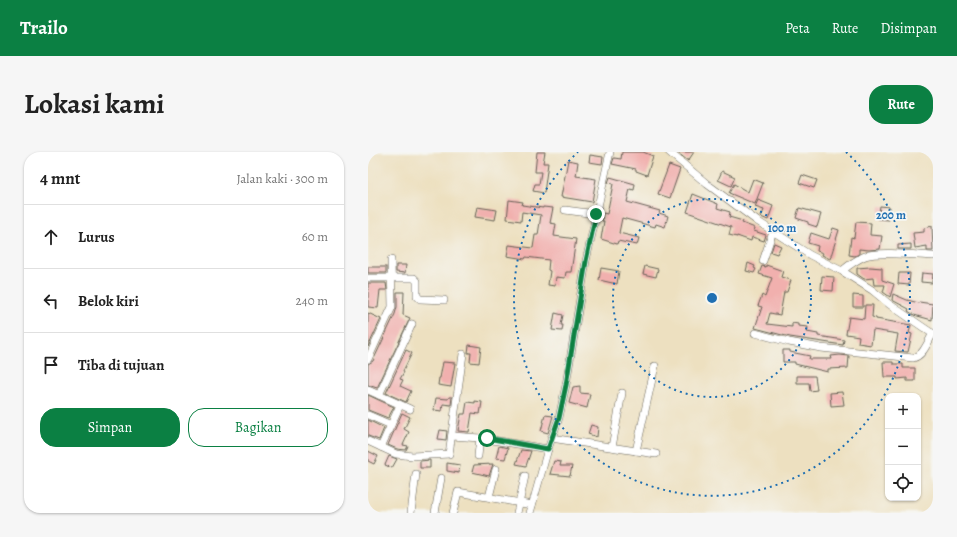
<!DOCTYPE html>
<html lang="id">
<head>
<meta charset="utf-8">
<style>
  :root { --surface:#fff; --page:#f6f6f6; --text:#222; --muted:#767676; --line:#e0e0e0; --accent:#0b8043 }
  body { margin:0; font-family:Alegreya,serif; background:var(--page); color:var(--text) }
  .controls { position:absolute; right:12px; bottom:12px; display:grid; overflow:hidden; border-radius:8px; box-shadow:0 1px 3px #0004 }
  .controls button { width:36px; height:36px; display:grid; place-items:center; padding:0; border:0; border-bottom:1px solid var(--line); background:var(--surface); color:var(--text); font:20px sans-serif }
  .stop { position:absolute; width:12px; height:12px; margin:-9px; border:3px solid #0b8043; border-radius:50%; background:#fff }
  .stop.end { background:#0b8043; border-color:#fff; box-shadow:0 1px 4px #0008 }
  .list { margin:0; padding:0; list-style:none }
  h2 { display:flex; justify-content:space-between; align-items:center; height:52px; margin:0; padding:0 16px; font-size:17px }
  h2 small { font-size:13px; font-weight:400; color:var(--muted) }
  .list li { display:grid; grid-template-columns:26px 1fr auto; gap:12px; align-items:center; box-sizing:border-box; height:64px; padding:0 16px; border-top:1px solid var(--line) }
  .list b { display:block; font-size:15px; white-space:nowrap }
  .list em { font-size:13px; font-style:normal; color:var(--muted) }
  .actions { display:flex; gap:8px; padding:12px 16px }
  .actions a { flex:1; padding:9px 0; border:1px solid var(--accent); border-radius:16px; text-align:center; font-size:14px; color:var(--accent) }
  .actions .main { background:var(--accent); color:#fff }
  .icon { flex:none; width:22px; height:22px; fill:none; stroke:currentColor; stroke-width:2; stroke-linecap:round; stroke-linejoin:round }
  .map { position:relative; flex:none; width:565px; height:361px; overflow:hidden; border-radius:16px }
  header { display:flex; align-items:center; gap:24px; box-sizing:border-box; height:56px; padding:0 20px; background:var(--accent); color:#fff }
  header strong { font-size:19px }
  nav { display:flex; gap:22px; margin-inline-start:auto; font-size:14px }
  .intro { display:flex; align-items:center; justify-content:space-between; box-sizing:border-box; height:96px; padding:0 24px }
  h1 { margin:0; font-size:28px }
  .button { padding:10px 18px; border-radius:16px; background:var(--accent); color:#fff; font-size:14px; font-weight:700 }
  main { display:flex; gap:24px; padding:0 24px }
  aside { flex:1; background:var(--surface); border-radius:16px; box-shadow:0 1px 3px #0004 }
  .map>svg:first-child { display:block }
  .building { fill:#f1b0ae }
  .lines { fill:none; stroke-linecap:round; stroke-linejoin:round }
  .street-casing { stroke:#656155; stroke-width:8 }
  .street { stroke:#fff; stroke-width:7 }
  .route { stroke:#0b8043; stroke-width:5 }
  .ring { fill:none; stroke:#1f6fb2; stroke-width:2; stroke-dasharray:2 4 }
  .centre { fill:#1f6fb2; stroke:#f6f6f2; stroke-width:2 }
  .ring-label { font-size:12px; text-anchor:middle; font-weight:bold; fill:#1f6fb2; stroke:#f6f6f2; stroke-width:3.5; stroke-linejoin:round; paint-order:stroke }
</style>
</head>
<body>
<header>
<strong>Trailo</strong>
<nav><a>Peta</a><a>Rute</a><a>Disimpan</a></nav>
</header>
<div class="intro"><h1>Lokasi kami</h1><a class="button">Rute</a></div>
<main>
<aside>
<h2>4 mnt<small>Jalan kaki · 300 m</small></h2>
<ul class="list">
<li><svg class="icon" aria-label="ahead" viewBox="0 0 24 24"><path d="M12 20V5M6 11l6-6 6 6"/></svg><div><b>Lurus</b></div><em>60 m</em></li>
<li><svg class="icon" aria-label="left" viewBox="0 0 24 24"><path d="M17 20v-9H6M10 6l-5 5 5 5"/></svg><div><b>Belok kiri</b></div><em>240 m</em></li>
<li><svg class="icon" aria-label="arrive" viewBox="0 0 24 24"><path d="M6 21V4h12l-3 4 3 4H6"/></svg><div><b>Tiba di tujuan</b></div></li>
</ul>
<div class="actions"><a class="main">Simpan</a><a>Bagikan</a></div>
</aside>
<div class="map">
<svg width="565" height="361" viewBox="0 0 565 361">
  <rect width="100%" height="100%" fill="#f6f6f2"/>
  <filter id="ink" filterUnits="userSpaceOnUse"><feTurbulence type="fractalNoise" baseFrequency=".025" numOctaves="2"/><feDisplacementMap in="SourceGraphic" scale="8" xChannelSelector="R" yChannelSelector="G"/><feConvolveMatrix kernelMatrix="1 2 1 2 8 2 1 2 1" color-interpolation-filters="sRGB"/></filter>
  <filter id="wash" filterUnits="userSpaceOnUse"><feTurbulence type="fractalNoise" baseFrequency=".012" numOctaves="4" result="noise"/><feDisplacementMap in="SourceGraphic" scale="16" xChannelSelector="R" yChannelSelector="G"/><feGaussianBlur stdDeviation="0.9" result="paint"/><feColorMatrix in="noise" values="0 0 0 0 0 0 0 0 0 0 0 0 0 0 0 0 0 1.4 0 .05"/><feComposite in="paint" operator="in"/></filter>
  <g filter="url(#wash)">
    <rect width="100%" height="100%" fill="#ede0c0"/>
    <g id="blocks">
      <g class="building">
        <path d="M169 0H177L175 11H180L176 41 165 39 167 32H171L173 20H167Z"/>
        <path d="M254 0H275L285 4 279 23 268 19V17L244 12 246 6 253 7Z"/>
        <path d="M309 0H326L320 9Z"/>
        <path d="M222 3 235 5 234 12 221 10Z"/>
        <path d="M200 8 210 10 208 24 228 27 224 50 193 45Z"/>
        <path d="M301 13 312 17 302 46 290 42Z"/>
        <path d="M354 19 367 25 363 34 350 28Z"/>
        <path d="M434 23 449 28 446 36 431 31Z"/>
        <path d="M242 25 267 32 266 38 262 37 259 50 292 59 291 61 300 64 297 75 288 72 287 75 254 66 251 81 271 86 269 93 250 89 249 92 233 87 236 69H234L235 61 239 62 245 32 240 31Z"/>
        <path d="M385 27 395 31 387 52 361 41 366 32 380 40Z"/>
        <path d="M325 42 350 52 349 56 362 60 361 65 375 69 374 71 387 76 386 79 398 83 396 89 384 85 383 89 369 84V85L361 83 363 75 319 60Z"/>
        <path d="M141 48 155 50 154 53 175 56V55L185 56 182 71 188 72 186 84 208 87 203 120H198L197 126 188 125 187 134 180 133 182 119 180 118 181 108 158 105 157 107 139 104 141 93 165 96 167 83H170L173 63 154 60 153 69 139 67Z"/>
        <path d="M390 48 405 54 400 68 393 65 396 58 387 55Z"/>
        <path d="M512 54 522 55 521 68 510 67Z"/>
        <path d="M109 55 129 58 127 68 107 65Z"/>
        <path d="M431 56 453 62 449 75 440 72V70L428 66Z"/>
        <path d="M488 70 503 71 502 83 514 84 512 97 501 98 491 97V102L487 104 481 103 483 85 486 86Z"/>
        <path d="M564 74 565 99H559V94L547 96 545 81 556 80V76Z"/>
        <path d="M465 76 471 78 462 107 454 103 455 101 449 99 450 94 440 91 443 81 461 87Z"/>
        <path d="M406 91 413 94 409 102 403 100Z"/>
        <path d="M543 92V97H530V93Z"/>
        <path d="M380 111 387 114 386 116 388 117 386 121 378 119Z"/>
        <path d="M28 113H38L37 121 28 120Z"/>
        <path d="M398 113 415 119 413 125 423 128 419 140H416L412 163 402 161 399 172 424 175V171L430 172V174L440 175 439 180 450 182V184L476 188 475 193 422 185 387 176 394 155 390 154 394 143 397 145 404 126 391 122 394 114 398 115Z"/>
        <path d="M277 114 290 117 288 125 275 122Z"/>
        <rect x="0" y="115" width="18" height="6"/>
        <path d="M502 115 514 116V128L526 132 522 145 515 140 517 133H506L505 126 496 127 489 122V116Z"/>
        <path d="M233 116 251 119 249 132 231 128Z"/>
        <path d="M531 121H542L541 133 530 132Z"/>
        <path d="M554 121 565 122 564 131 553 130Z"/>
        <path d="M454 124 466 125 465 139 453 138Z"/>
        <path d="M0 131H18L19 138H12L10 156 0 155Z"/>
        <path d="M29 140H36L35 163 42 166 9 236 0 233V212L5 209 27 162 29 155Z"/>
        <path d="M525 142 539 148 551 151V150L565 152 564 168 546 163 540 159 541 157 524 148Z"/>
        <path d="M485 143 495 144V155H485Z"/>
        <path d="M497 153H505L504 165 508 166V167L543 173 541 181 544 182 540 200 527 199 530 182 505 178 503 193 490 191 491 184 478 182 481 165 496 167Z"/>
        <path d="M0 161 13 167 0 195Z"/>
        <path d="M187 161 195 163 193 173H195L194 179 184 178Z"/>
        <path d="M101 193 113 195 111 211 102 210 103 201H100Z"/>
        <path d="M38 198 44 201 35 219 36 220 32 227 35 228 32 234 43 239 38 250 18 241Z"/>
        <path d="M415 198H422V200L442 204 441 207H464L463 204 472 203 481 204 480 216 460 217V220L427 212V210H415Z"/>
        <path d="M75 210 87 211 83 235 70 233 71 226H72Z"/>
        <path d="M515 210H525V212H535V216H547V229H539V226L529 227V225H516Z"/>
        <path d="M429 224H447L449 238 442 239 441 231H429Z"/>
        <path d="M212 234V241L222 242 219 256 201 251 205 235Z"/>
        <path d="M474 240 476 253 463 254 462 241Z"/>
        <path d="M0 243 26 255 20 266 0 258Z"/>
        <path d="M81 245H84L83 253 75 252 74 259 66 258 68 246 80 247Z"/>
        <path d="M107 249 114 250 112 262 104 261 101 280 90 279 93 262H97L99 250 107 251Z"/>
        <path d="M34 261 42 265 36 277 41 280 35 293 40 294 38 298 29 297 20 293Z"/>
        <path d="M177 263 185 264 180 281 173 279Z"/>
        <path d="M0 268 16 276 11 288 0 284Z"/>
        <path d="M223 273 230 275 229 285 220 282Z"/>
        <path d="M72 278 79 279 78 288 70 287Z"/>
        <path d="M131 294 140 296 137 307 128 306Z"/>
        <path d="M153 298 163 299 158 314 148 312Z"/>
        <path d="M0 299 10 304 6 312 0 309Z"/>
        <path d="M21 304 29 307 24 316 17 313Z"/>
        <path d="M62 308V316H52V309Z"/>
        <path d="M186 309 193 310 192 314H204L202 324 182 322Z"/>
        <path d="M79 311 92 313 91 321 79 319Z"/>
        <path d="M125 312 121 324 104 320 106 313Z"/>
      </g>
    </g>
  </g>
  <g filter="url(#ink)">
    <use href="#blocks" fill-opacity="0" stroke="#656155" stroke-width="1"/>
    <g class="lines">
      <g class="street-casing">
        <g id="street">
          <path d="M301 0 339 32 389 69 442 103 474 119 504 138 521 152 565 182"/>
          <path d="M197 58 228 62"/>
          <path d="M395 109 405 79"/>
          <path d="M474 119C481 113 488 108 497 104 511 99 548 103 565 104"/>
          <path d="M0 126H46L49 129V144L52 147 76 148"/>
          <path d="M387 181 421 190 453 196 545 206C555 204 560 190 565 181"/>
          <path d="M0 207 24 155 23 108"/>
          <path d="M0 238 42 257"/>
          <path d="M11 243 44 172"/>
          <path d="M0 263 23 273"/>
          <path d="M84 284 112 286"/>
          <path d="M183 286 288 302"/>
          <path d="M0 289 28 302 44 304 81 302 95 202"/>
          <path d="M13 295 32 253"/>
          <path d="M244 295 254 241"/>
          <path d="M268 299 287 214"/>
          <path d="M110 304 112 286 180 297"/>
          <path d="M121 345 128 317"/>
          <path d="M43 361 48 322"/>
          <path d="M67 361 73 326"/>
          <path d="M85 361 90 340 164 353"/>
          <path d="M149 361 157 324"/>
          <path d="M162 361 180 297 191 266 198 233 218 109 242 0"/>
        </g>
      </g>
      <use href="#street" class="street"/>
    </g>
  </g>
  <g class="lines" filter="url(#ink)">
    <path class="route" d="M119 286 180 297 191 266 198 233 218 109 228 62"/>
  </g>
  <g class="ring">
    <circle cx="344" cy="146" r="99"/>
    <path d="M478 0A198 198 0 1 1 210 0"/>
  </g>
  <circle cx="344" cy="146" r="6" class="centre"/>
  <g class="ring-label">
    <text x="523" y="67">200 m</text>
    <text x="414" y="80">100 m</text>
  </g>
</svg>
<div class="controls">
<button>+</button>
<button>−</button>
<button><svg class="icon" aria-label="locate" viewBox="0 0 24 24"><circle cx="12" cy="12" r="6"/><path d="M12 2v4M12 18v4M2 12h4M18 12h4"/></svg></button>
</div>
<div class="stop" style="left:119px;top:286px"></div>
<div class="stop end" style="left:228px;top:62px"></div>
</div>
</main>
</body>
</html>
